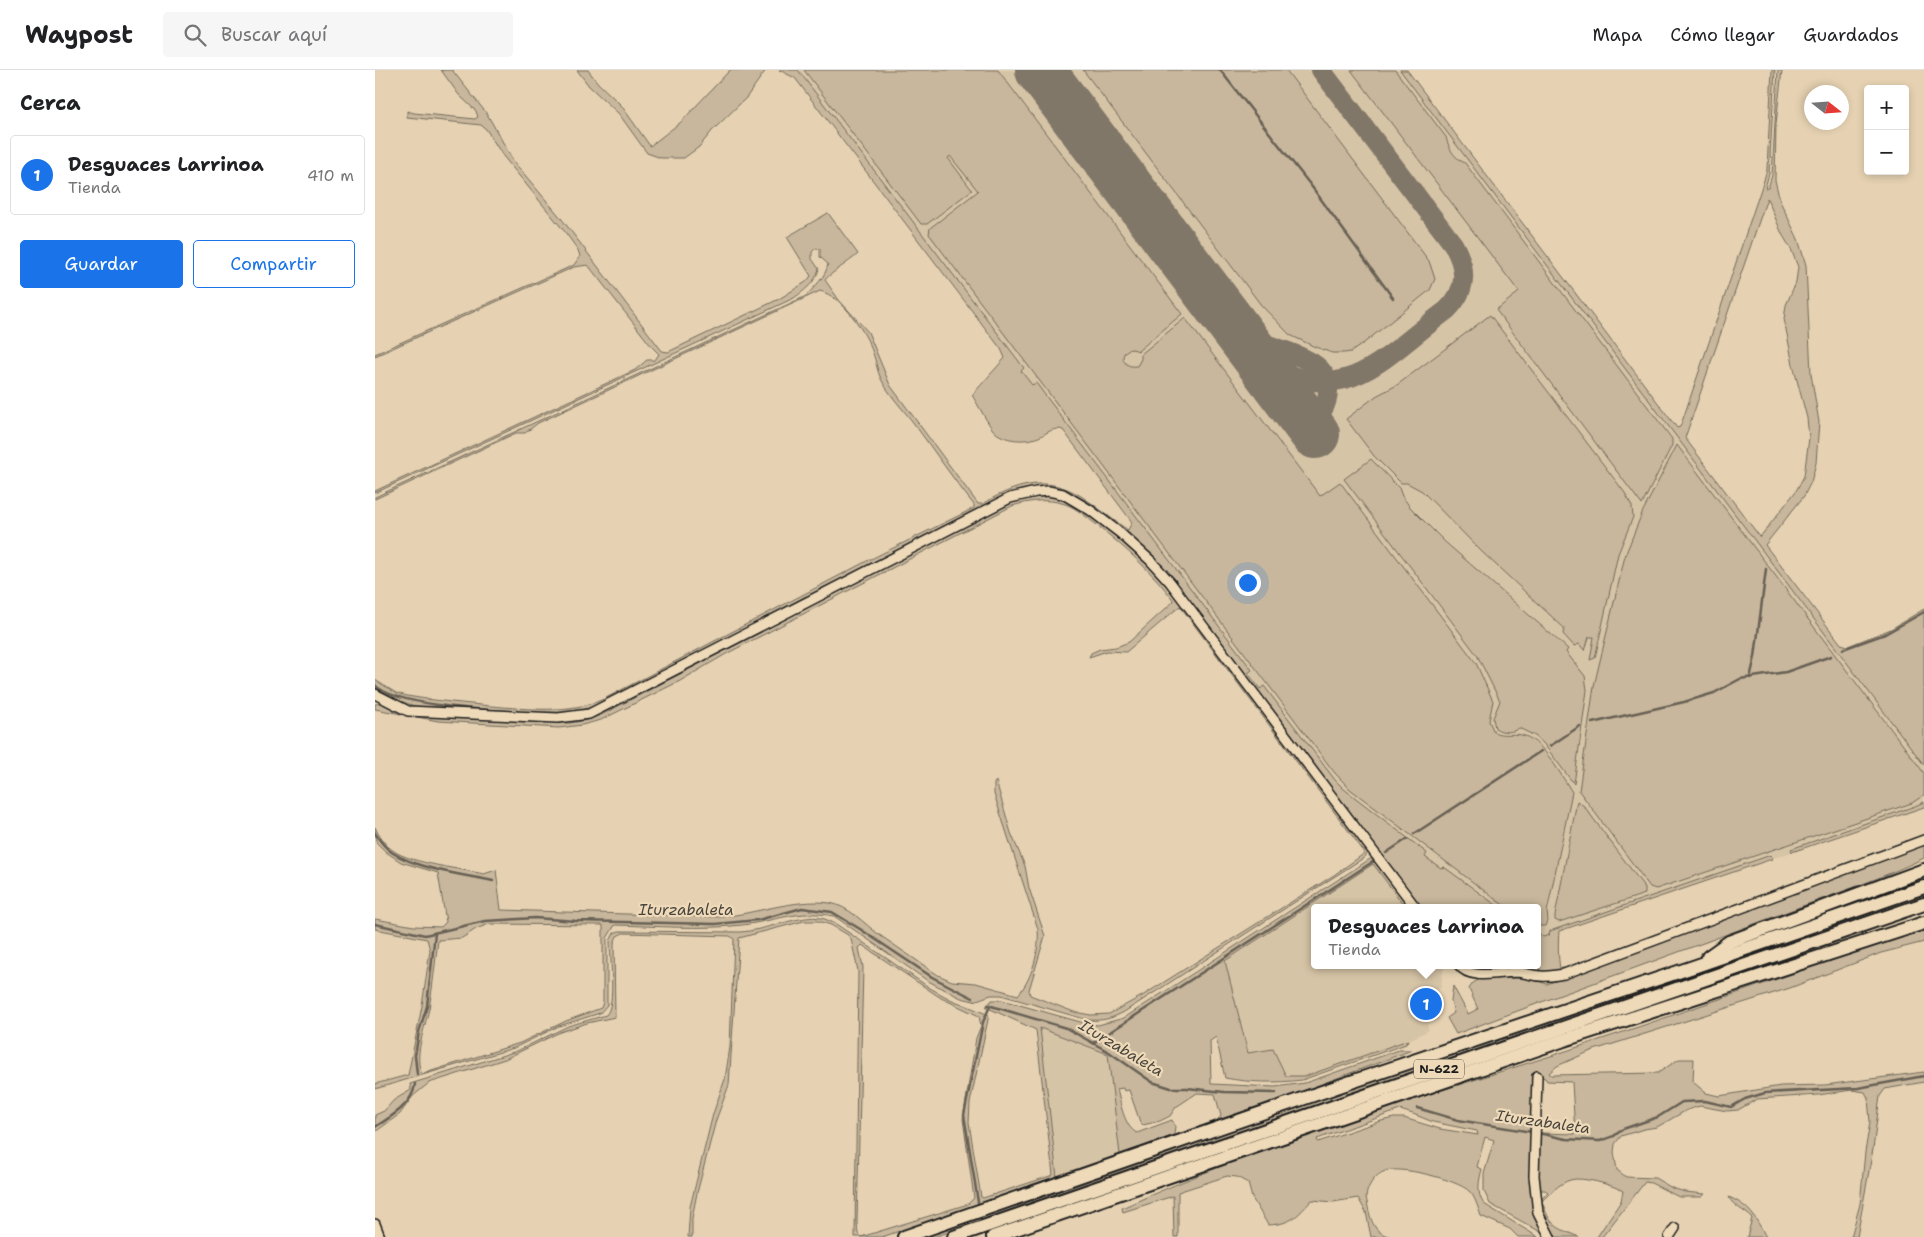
<!DOCTYPE html>
<html lang="es">
<head>
<meta charset="utf-8">
<style>
  :root { --surface:#fff; --page:#f6f6f6; --text:#202124; --muted:#757577; --line:#e0e0e0; --accent:#1a73e8 }
  body { margin:0; font-family:"Shantell Sans",sans-serif; background:var(--page); color:var(--text) }
  .controls { position:absolute; right:15px; top:15px; display:grid; overflow:hidden; border-radius:5px; box-shadow:0 2px 8px #0003 }
  .controls button { width:45px; height:45px; display:grid; place-items:center; padding:0; border:0; border-bottom:1px solid var(--line); background:var(--surface); color:var(--text); font:25px sans-serif }
  .compass { position:absolute; left:1429px; top:15px; width:45px; height:45px; border-radius:50%; background:var(--surface); box-shadow:0 2px 8px #0003; rotate:107deg }
  .you { position:absolute; left:872px; top:512px; width:18px; height:18px; margin:-12px; border:4px solid #fff; border-radius:50%; background:#1a73e8; box-shadow:0 0 0 8px #1a73e833 }
  .badge { display:grid; place-items:center; width:32px; height:32px; border-radius:50%; background:var(--accent); color:#fff; font-size:16px; font-weight:700 }
  .pin { position:absolute; translate:-50% -50%; border:2px solid #fff; box-shadow:0 1px 5px #0006 }
  .popup { position:absolute; left:936px; top:834px; width:230px; height:65px; box-sizing:border-box; display:grid; place-content:center; border-radius:5px; background:var(--surface); filter:drop-shadow(0 1px 4px #0005); font-size:16px; white-space:nowrap; color:var(--muted) }
  .popup b { font-size:19px; color:var(--text) }
  .popup::after { content:''; position:absolute; left:50%; top:100%; margin-left:-10px; border:10px solid transparent; border-top-color:var(--surface) }
  .list { margin:0; padding:0; list-style:none }
  h2 { display:flex; justify-content:space-between; align-items:center; height:65px; margin:0; padding:0 20px; font-size:21px }
  h2 small { font-size:16px; font-weight:400; color:var(--muted) }
  .list li { display:grid; grid-template-columns:32px 1fr auto; gap:15px; align-items:center; box-sizing:border-box; height:80px; margin:0 10px 10px; padding:0 10px; border:1px solid var(--line); border-radius:5px }
  .list b { display:block; font-size:19px; white-space:nowrap }
  .list p { margin:0; font-size:16px; white-space:nowrap; color:var(--muted) }
  .list em { font-size:16px; font-style:normal; color:var(--muted) }
  .actions { display:flex; gap:10px; padding:15px 20px }
  .actions a { flex:1; padding:11px 0; border:1px solid var(--accent); border-radius:5px; text-align:center; font-size:18px; color:var(--accent) }
  .actions .main { background:var(--accent); color:#fff }
  .icon { flex:none; width:28px; height:28px; fill:none; stroke:currentColor; stroke-width:2; stroke-linecap:round; stroke-linejoin:round }
  .map { position:relative; flex:none; width:1549px; height:1167px; overflow:hidden }
  header { display:flex; align-items:center; gap:30px; box-sizing:border-box; height:70px; padding:0 25px; background:var(--surface); border-bottom:1px solid var(--line) }
  header strong { font-size:24px }
  nav { display:flex; gap:28px; margin-inline-start:auto; font-size:18px }
  .search { width:350px; height:45px; background:var(--page); display:flex; align-items:center; gap:12px; box-sizing:border-box; padding:0 18px; border-radius:5px; color:var(--muted); font-size:19px }
  main { display:flex }
  aside { flex:1; background:var(--surface) }
  .map>svg:first-child { display:block }
  .built { fill:#d6c4a6 }
  .green { fill:#c8b79c; stroke:#726a5c; fill-rule:evenodd }
  .lines { fill:none; stroke-linecap:round; stroke-linejoin:round }
  .stream { stroke:#686154; stroke-width:2.5 }
  .taxiway { stroke:#817767; stroke-width:20 }
  .runway { stroke:#817767; stroke-width:50 }
  .minor-casing { stroke:#1c1c1c; stroke-width:12 }
  .highway-casing { stroke:#1c1c1c; stroke-width:16 }
  .minor { stroke:#eedab8; stroke-width:9 }
  .highway { stroke:#eedab8; stroke-width:12 }
  .labels { text-anchor:middle; stroke-width:4.5; stroke-linejoin:round; paint-order:stroke }
  .shield { fill:#eedab8; stroke:#5b554b; stroke-width:1 }
  .shield-label { font-size:12px; font-weight:bold; fill:#1c1c1c }
  .water-label { font-size:15px; font-style:italic; fill:#48443d; stroke:#eedab8 }
</style>
</head>
<body>
<header>
<strong>Waypost</strong>
<div class="search"><svg class="icon" aria-label="search" viewBox="0 0 24 24"><circle cx="10" cy="10" r="6"/><path d="M15 15l6 6"/></svg>Buscar aquí</div>
<nav><a>Mapa</a><a>Cómo llegar</a><a>Guardados</a></nav>
</header>
<main>
<aside>
<h2>Cerca<small></small></h2>
<ul class="list">
<li><span class="badge">1</span><div><b>Desguaces Larrinoa</b><p>Tienda</p></div><em>410 m</em></li>
</ul>
<div class="actions"><a class="main">Guardar</a><a>Compartir</a></div>
</aside>
<div class="map">
<svg width="1549" height="1167" viewBox="0 0 1549 1167">
  <rect width="100%" height="100%" fill="#e6d2b2"/>
  <filter id="ink" filterUnits="userSpaceOnUse"><feTurbulence type="fractalNoise" baseFrequency=".02" numOctaves="2"/><feDisplacementMap in="SourceGraphic" scale="10" xChannelSelector="R" yChannelSelector="G"/><feConvolveMatrix kernelMatrix="1 2 1 2 8 2 1 2 1" color-interpolation-filters="sRGB"/></filter>
  <g filter="url(#ink)">
    <g class="built">
      <path d="M419 0H1029L1549 689V737L1162 869V838H1049Z"/>
      <path d="M998 794 1031 838H940V895H1069L1066 916 1059 922 1066 944 1062 945 1064 950 1052 954 1054 960 1028 973 931 1006H911L898 979 873 983 850 891Z"/>
      <path d="M665 958 733 984 745 1085 682 1107Z"/>
    </g>
    <g class="green">
      <path d="M66 0H77L112 44 139 92 186 148 287 281 293 282 404 229 431 212 436 206 412 167 453 143 483 184C477 190 453 205 450 210L464 230 493 262 515 315 603 434H607C640 415 670 404 706 426 722 436 737 450 753 460L757 452 688 360C680 357 673 362 666 366 653 372 632 372 620 362 614 356 602 333 597 325L630 288 626 279 420 8 404 0H423L649 298 646 301 657 315 661 313 877 600 873 603 885 619 889 616 960 710 969 719 1052 783 1050 787 1066 798 1069 797 1125 838H1046L821 539 776 485 676 418 662 417 634 425 223 638 188 645 44 637C28 633 14 627 0 617V610L21 623 32 626C60 631 88 633 116 636 154 639 193 644 229 629L492 491 599 438V435C578 409 560 382 540 355 529 340 514 325 506 309 502 301 501 291 498 283 490 261 468 227 445 221L163 353 150 363H141L0 429V427L431 226C439 217 451 207 453 194L445 187V179L441 178 437 182V189L444 199C440 213 430 220 419 228L0 423V421L260 300 272 290H280L284 284 277 277 213 195 199 197 0 286V284L199 195 205 186 203 180 190 162 128 86 111 59 106 55 32 47V41L39 43 100 49 103 47 101 41 84 25Z"/>
      <path d="M202 0H213L223 13 246 35 275 76 306 52 355 0H391L371 28 337 61 324 77 309 88H286L272 83 244 44 214 16Z"/>
      <path d="M429 0H623L807 244 763 281C746 272 741 299 762 296L766 289V284L810 248 945 426 965 412 1101 593 1118 631 1114 651 1119 662C1129 667 1140 662 1150 666 1169 673 1186 705 1197 722L1172 842 1173 851 1171 856H1162V838H1132L975 719 959 702 554 164 555 158 603 121 575 86 573 88 597 120 552 154H546Z"/>
      <path d="M708 0H911L1054 191 1060 209 1055 220 989 273 976 282 969 283H957L938 276 915 265 886 235Z"/>
      <path d="M976 0H1020L1071 67C1074 79 1079 88 1090 93L1297 369V375L1267 435 1121 240 1144 222Z"/>
      <path d="M1025 0H1032L1302 358 1305 357 1309 346 1389 110 1392 99 1397 0H1400L1394 104 1390 118H1393L1397 105 1403 0H1407L1401 54 1400 110 1405 131 1423 169 1431 195 1436 304 1444 352 1441 393 1436 412 1429 426 1390 475 1466 574 1473 576 1516 559 1549 539V695ZM1392 128 1407 164 1416 179 1423 197 1421 212 1411 235 1409 249 1418 295 1432 348 1434 368 1429 406 1421 421 1385 467 1310 368Z"/>
      <path d="M1115 245 1250 423 1257 436 1258 447 1243 484 1220 588 1215 590 1219 567H1214L1210 581 1204 574 1199 576 1188 564 1189 558 1107 482 1047 421 1032 413H1026L999 386 971 349 1001 326 1022 315Z"/>
      <path d="M1302 375 1549 703V725L1537 733 1281 819 1275 817 1204 721 1219 616 1250 486 1267 443Z"/>
      <path d="M996 389 1024 418 1027 426 1035 437 1070 472 1193 579 1191 582 1210 606 1212 620 1199 714 1168 673 1160 666 1144 658C1138 663 1127 663 1120 658L1118 648 1125 631 1102 585 969 409Z"/>
      <path d="M666 424 680 426 704 436 770 491 800 524 994 781 990 787 749 942C736 949 727 951 713 950L626 925H616L599 931 586 928 553 911 459 846C423 839 401 851 367 855 325 860 282 856 240 855L232 868V935L225 943 184 956 139 978 0 1019V1014L33 1005 47 936 55 880 52 869 0 859V849L39 856 66 857 71 852 63 803 26 792 11 782 1 772 0 757C4 766 10 775 19 781 36 793 86 799 109 804L121 800 126 840 345 847C380 844 420 828 455 833 473 836 489 853 503 864 523 878 543 891 563 905L577 911 601 913 643 925C657 909 665 880 663 859L619 724V713L621 711 636 763 650 796 654 818 670 866 654 920 655 925 699 942 716 945 734 944 767 926 959 805 990 783 805 536 751 582 732 581 714 587 716 583 725 579 741 577 754 572 799 531C778 502 750 478 722 455 712 448 702 438 690 434 672 428 655 431 637 436L351 584 305 611 226 650 207 655 184 658 63 651 0 639V634L12 633 29 640 180 653H195L213 650 228 644 642 429ZM114 854 228 855V932L226 938 191 951 145 973 47 1004C38 988 50 957 54 939 58 916 60 893 63 870L87 868 101 859Z"/>
      <path d="M1202 731 1209 736 1270 818V824L1184 852 1180 850V846Z"/>
      <path d="M1549 732V737L1417 782 1416 779 1540 736Z"/>
      <path d="M1549 764V766L1188 900 1176 903 1164 902 1165 897 1162 895V861L1168 867 1174 865 1175 861 1396 785 1397 789 1184 861C1183 872 1183 888 1185 898H1189Z"/>
      <path d="M1549 773V788C1508 808 1465 822 1422 838 1309 881 1194 921 1081 964L1072 948 1079 943 1076 931 1078 916 1093 944 1103 939 1094 919 1098 913 1105 909 1153 908 1172 914 1438 816Z"/>
      <path d="M995 789H1000L1036 838H1031L998 794 850 891 873 983 898 979 911 1006H931L1033 970 1031 974 927 1010C901 1013 876 1013 850 1008L841 967 835 971 836 1014 900 1017 930 1013 1024 980H1037L906 1029 841 1051 846 1046 840 1024 822 1023 801 1037 795 1046 785 1051 768 1055 765 1052 754 1020 749 1021 748 1018 742 1019C745 1031 749 1057 762 1063L797 1050 800 1056 799 1065 745 1085 733 984 665 958 682 1107 507 1167H480L483 901 476 869 473 865 456 855 443 851H429L364 868 354 1015 341 1050 322 1123 317 1148V1167H313L315 1137 338 1044 350 1009 355 977 359 869 355 866 248 863 242 866 239 873 240 947 212 953 185 962 130 989 54 1013 38 1026 25 1044 0 1062V1045L9 1041 19 1030 36 1020 35 1014 142 981 193 956 231 945C241 936 235 886 235 871L239 863 244 861 365 862C389 861 426 844 446 848 451 849 456 852 461 854L555 918 575 929 614 945 595 1033 594 1053 606 1127 608 1128 678 1105 661 960 611 937 617 930H627L709 953 723 955 749 948ZM487 875 566 928 604 946 606 956 601 968 588 1049 599 1128 593 1134 486 1167 483 1164 482 1153 488 897 484 878Z"/>
      <path d="M1549 821V829L559 1167H542Z"/>
      <path d="M1549 861V872L1506 883 1415 918 1216 981 1182 996 1174 1003 1176 1005 1283 1003 1304 989H1319L1318 1012 1331 1023 1344 1026 1406 1016 1450 1015 1549 1002V1012L1510 1019 1505 1026 1498 1079 1482 1167H1476L1485 1134 1490 1082 1495 1052 1493 1028 1490 1022 1477 1020 1443 1025 1382 1029 1363 1040 1352 1041 1325 1036 1312 1040 1282 1057 1269 1059 1246 1066 1240 1074 1239 1082 1242 1100 1251 1107 1280 1108 1297 1118 1310 1122 1330 1124 1327 1127H1304L1276 1113 1270 1112 1227 1167H1222L1246 1131 1248 1121C1238 1115 1206 1106 1195 1110 1185 1113 1174 1124 1167 1131 1175 1156 1180 1157 1204 1167H1180L1164 1135 1165 1131 1173 1122 1170 1120H1163L1165 1063 1200 1064 1197 1012 1172 1011 1170 1008 1160 1005 1156 1119 1157 1136 1168 1158 1166 1162 1115 1134 1109 1121V1104L1119 1070 1110 1067 1102 1097 1107 1099C1104 1111 1101 1123 1109 1134L1163 1167H1143L1135 1159 1106 1146C1103 1138 1100 1126 1094 1121 1083 1110 1022 1094 1008 1102 999 1106 992 1117 991 1127 995 1146 996 1164 1018 1167H996L991 1142 983 1128 958 1132 937 1130C922 1146 917 1154 893 1155L877 1128 873 1113 862 1107 852 1106 803 1122V1167H799L798 1126 748 1142 747 1138C887 1074 1036 1030 1182 984 1293 948 1403 908 1514 871ZM1025 1040 1038 1044 1058 1052 1102 1061 1103 1065 1065 1059 1029 1048H1019L1006 1051 943 1072 942 1069Z"/>
      <path d="M1354 1127C1376 1137 1380 1147 1391 1167H1372L1377 1148C1370 1140 1358 1137 1354 1127Z"/>
    </g>
    <g class="lines">
      <g class="stream">
        <path d="M845 0 937 117 1018 228"/>
        <path d="M402 543 431 527"/>
        <path d="M1468 579 1510 564 1549 542"/>
        <path d="M1375 608 1380 587 1391 499"/>
        <path d="M0 615C20 636 114 640 145 642"/>
        <path d="M205 641 217 638"/>
        <path d="M163 643H190"/>
        <path d="M1217 653 1309 632 1339 623 1365 609 1411 602 1456 586"/>
        <path d="M1175 676 1205 656"/>
        <path d="M0 763C5 771 10 778 18 783 43 799 89 805 118 811"/>
        <path d="M1039 764 1166 681"/>
        <path d="M1011 783 1032 769"/>
        <path d="M0 854 50 865 110 851 160 848 201 851 340 854 383 850 427 838 457 842 485 859 557 907 598 928"/>
        <path d="M613 935 691 958 734 982 777 1012 796 1018H812L849 1022 901 1023"/>
        <path d="M718 973 999 791"/>
        <path d="M42 1004 40 986 44 962 52 936 60 863"/>
        <path d="M1042 1038 1083 1050 1157 1062"/>
        <path d="M0 1057C16 1047 38 1034 40 1014"/>
        <path d="M1163 1063 1191 1069 1225 1071 1239 1066 1248 1059 1283 1047 1307 1032 1330 1031 1356 1037 1370 1029 1390 1023 1483 1018 1549 1006"/>
        <path d="M603 1132 589 1045 608 952 615 936"/>
      </g>
      <g class="taxiway">
        <path d="M850 245C865 272 893 338 918 353 939 366 967 323 945 299 933 285 885 273 865 266"/>
        <path d="M882 287C968 345 1004 290 1072 240 1093 219 1092 199 1078 174L946 0"/>
      </g>
      <path class="runway" d="M665 0 940 364"/>
      <g class="minor-casing">
        <g id="minor">
          <path d="M0 624 33 641 183 648 214 644 635 428 661 422 673 421 688 424 715 440 745 463 775 490 795 512 1041 838"/>
          <path d="M1084 895C1095 911 1126 902 1143 902 1151 903 1158 906 1166 906 1174 907 1182 905 1189 904L1549 770"/>
          <path d="M1162 1006 1159 1106 1163 1143 1175 1167"/>
          <path d="M0 1154 5 1167"/>
          <path d="M1294 1167 1300 1158"/>
        </g>
      </g>
      <g class="highway-casing">
        <g id="highway">
          <path d="M1333 887 1354 872 1549 800"/>
          <path d="M529 1167 973 1013 1318 897 1549 817"/>
          <path d="M579 1167 1549 834"/>
          <path d="M618 1167 1189 970 1549 853"/>
        </g>
      </g>
      <use href="#minor" class="minor"/>
      <use href="#highway" class="highway"/>
    </g>
  </g>
  <g class="labels">
    <rect class="shield" x="1039" y="989.5" width="50" height="19" rx="4"/>
    <g class="shield-label">
      <text x="1064" y="1003">N-622</text>
    </g>
    <g class="water-label">
      <text x="311" y="845">Iturzabaleta</text>
      <text transform="translate(746 978) rotate(31)" y="5">Iturzabaleta</text>
      <text transform="translate(1168 1052) rotate(8)" y="5">Iturzabaleta</text>
    </g>
  </g>
</svg>
<div class="controls">
<button>+</button>
<button>−</button>
</div>
<svg class="compass" viewBox="-18 -18 36 36"><path d="M0-13l5 13h-10z" fill="#e53935"/><path d="M0 13l5-13h-10z" fill="#757577"/></svg>
<div class="you"></div>
<div class="pin badge" style="left:1051px;top:934px">1</div>
<div class="popup"><b>Desguaces Larrinoa</b>Tienda</div>
</div>
</main>
</body>
</html>
